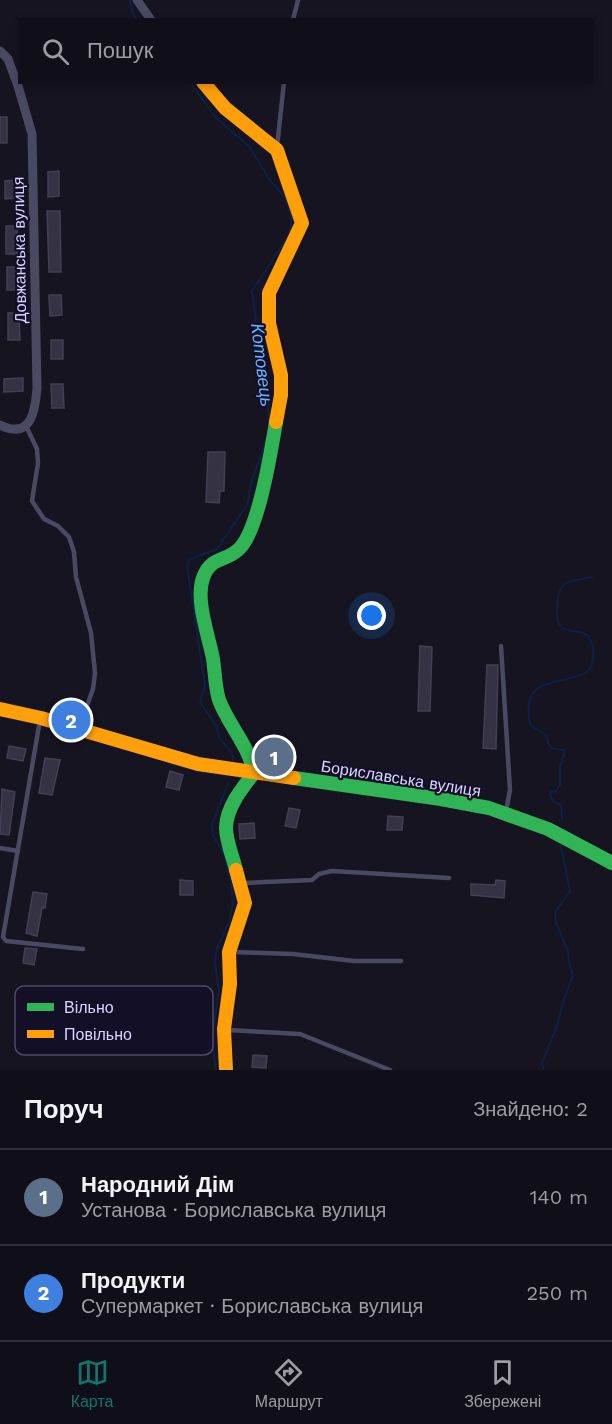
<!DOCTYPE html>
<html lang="uk">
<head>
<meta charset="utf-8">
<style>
  :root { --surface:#100f19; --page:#191822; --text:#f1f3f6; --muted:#9c9ca2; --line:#302f38; --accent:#0f766e }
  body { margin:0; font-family:"Work Sans",sans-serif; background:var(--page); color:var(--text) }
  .you { position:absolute; left:372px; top:616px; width:21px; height:21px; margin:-15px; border:4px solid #fff; border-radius:50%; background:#1a73e8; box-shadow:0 0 0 9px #1a73e833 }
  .badge { display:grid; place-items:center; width:39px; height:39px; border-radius:50%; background:var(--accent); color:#fff; font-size:20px; font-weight:700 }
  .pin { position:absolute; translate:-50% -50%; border:3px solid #fff; box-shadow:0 2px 6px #0006 }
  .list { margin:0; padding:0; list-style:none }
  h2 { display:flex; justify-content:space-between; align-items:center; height:78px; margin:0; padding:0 24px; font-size:26px }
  h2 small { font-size:20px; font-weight:400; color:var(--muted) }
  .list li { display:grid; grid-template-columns:39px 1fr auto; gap:18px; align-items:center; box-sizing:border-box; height:96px; padding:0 24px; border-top:2px solid var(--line) }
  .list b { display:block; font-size:22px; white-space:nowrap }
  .list p { margin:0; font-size:20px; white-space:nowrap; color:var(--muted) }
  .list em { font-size:20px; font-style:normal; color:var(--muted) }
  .icon { flex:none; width:33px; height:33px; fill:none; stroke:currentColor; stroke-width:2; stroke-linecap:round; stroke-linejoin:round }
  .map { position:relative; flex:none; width:612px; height:1070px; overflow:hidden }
  .search { position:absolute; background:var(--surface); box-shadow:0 3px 9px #0003; left:18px; right:18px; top:18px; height:66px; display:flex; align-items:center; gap:15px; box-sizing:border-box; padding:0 21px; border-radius:0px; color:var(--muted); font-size:22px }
  .sheet { height:270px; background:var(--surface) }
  nav { display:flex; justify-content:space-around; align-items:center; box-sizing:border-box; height:84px; border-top:2px solid var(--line); background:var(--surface); font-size:16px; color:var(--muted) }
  nav a { display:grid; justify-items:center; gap:3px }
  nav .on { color:var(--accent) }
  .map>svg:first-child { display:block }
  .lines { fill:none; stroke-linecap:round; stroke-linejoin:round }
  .stream { stroke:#0d2144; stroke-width:2 }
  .building { fill:#343243; stroke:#433f54; stroke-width:1.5 }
  .lane { stroke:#4a4962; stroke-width:4.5 }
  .street { stroke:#4a4962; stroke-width:9 }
  .fast { stroke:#30b455; stroke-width:14 }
  .slow { stroke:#ff9f0a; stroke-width:14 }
  .labels { text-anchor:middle; stroke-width:4.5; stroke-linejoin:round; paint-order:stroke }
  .street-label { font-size:16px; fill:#d9d4ff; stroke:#130f26 }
  .water-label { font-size:18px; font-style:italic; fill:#62b6ff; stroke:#130f26 }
  .key { fill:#130f26; stroke:#4e4a67; stroke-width:1.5 }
  .key-label { font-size:16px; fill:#d9d4ff }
</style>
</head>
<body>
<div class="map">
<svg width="612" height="1070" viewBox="0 0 612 1070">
  <rect width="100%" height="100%" fill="#161421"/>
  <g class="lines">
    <g class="stream">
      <path d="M130 0 132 12 137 20"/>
      <path d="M190 82 216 118 249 146 269 179 286 199 292 220 289 235 252 291 258 338 268 387 269 426"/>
      <path d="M233 761 232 753 219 738 217 727 200 702 205 685 187 566 190 559 217 549 247 505 252 480 266 440"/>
      <path d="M562 819 561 805 553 801 550 795 551 792 556 791 560 785V766L565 752 564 750C549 749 550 749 546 735 541 731 534 730 531 725 528 719 528 713 529 706 529 672 586 687 592 664 594 656 594 645 589 637 584 630 571 633 563 628 557 624 557 620 557 612 557 581 564 582 592 577"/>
      <path d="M216 1070 212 1039 219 989 215 963 217 948 229 922 233 903 231 881 224 853 213 836 212 824 228 784"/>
      <path d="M544 1070 542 1063 557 1026 565 996 573 976 569 963 568 951 555 920 556 911 570 891 561 846"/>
    </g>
  </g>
  <g class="building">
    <rect x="0" y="117" width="7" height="26"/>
    <path d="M59 171V196L48 197V172Z"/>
    <path d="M16 180V198L5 199V181Z"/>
    <path d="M47 211H60L61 272H49Z"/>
    <rect x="6" y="226" width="11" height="28"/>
    <rect x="7" y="267" width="11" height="23"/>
    <path d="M49 295H61L62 315 50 316Z"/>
    <path d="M8 313H19L20 340H8Z"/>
    <rect x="51" y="340" width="12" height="19"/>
    <path d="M23 378V391L4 392V379Z"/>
    <path d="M51 384H63L64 408H52Z"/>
    <path d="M208 452H225L224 491H220L219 503 206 502Z"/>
    <path d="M420 646 432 647 430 711H418Z"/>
    <path d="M487 665H498L496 749 483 748Z"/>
    <path d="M9 746 26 749 23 761 7 758Z"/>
    <path d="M262 749 287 752 286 766 261 763Z"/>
    <path d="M45 758 60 760 52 795 39 793Z"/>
    <path d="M170 771 183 775 179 790 166 787Z"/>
    <path d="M2 789 15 792 9 835 0 834Z"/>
    <path d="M289 808 300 810 296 828 285 826Z"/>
    <path d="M388 816 403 817 402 830H387Z"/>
    <path d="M254 823 255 838 240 839 239 824Z"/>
    <path d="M180 880 193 881V895H180Z"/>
    <path d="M496 880 505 881 504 898 471 895V884L495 885Z"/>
    <path d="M33 892 47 894 45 908H42L37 936 26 933Z"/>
    <path d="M25 948 37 949 34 965 23 963Z"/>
    <path d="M253 1055 267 1056 266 1068 252 1067Z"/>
  </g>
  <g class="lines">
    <g class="lane">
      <path d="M293 20 298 0"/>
      <path d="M277 147 284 82"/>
      <path d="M26 426 37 449 38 463 32 501 44 519 58 526 69 537 74 552 76 577 91 633 95 673 93 689 79 728"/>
      <path d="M501 646 510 790 506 811"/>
      <path d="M40 720 3 937 6 941 83 949"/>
      <path d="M0 848 18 851"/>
      <path d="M243 883 312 880 319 874 332 871 449 878"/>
      <path d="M232 952 293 954 354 961H401"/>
      <path d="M227 1030 300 1034 390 1070"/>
    </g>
    <g class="street">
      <path d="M137 0 151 20"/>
      <path d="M0 51 8 59 18 86 32 134 37 388C35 412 31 440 0 425"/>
    </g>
    <g class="fast">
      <path d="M294 778 441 799 489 808 548 829 612 863"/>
      <path d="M236 870C233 857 226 841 226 828 226 808 242 788 254 773 249 746 229 726 219 700 215 687 215 672 213 659 209 637 195 600 203 578 211 555 226 563 240 548 259 528 271 451 276 422"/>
    </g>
    <g class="slow">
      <path d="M203 82 225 108 277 150 302 223 269 293V323L281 375V395L276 422"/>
      <path d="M0 709 41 718 198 764 294 778"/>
      <path d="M226 1070 224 1029 230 984 229 952 245 903 236 870"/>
    </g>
  </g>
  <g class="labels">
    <g class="street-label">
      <text transform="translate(19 250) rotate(-91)" y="6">Довжанська вулиця</text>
      <text transform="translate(401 778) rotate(9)" y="6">Бориславська вулиця</text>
    </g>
    <g class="water-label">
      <text transform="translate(262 365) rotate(83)" y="6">Котовець</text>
    </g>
  </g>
  <rect x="15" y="986" width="198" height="69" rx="9" class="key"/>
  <rect x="27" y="1003" width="27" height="8" fill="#30b455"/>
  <rect x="27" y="1030" width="27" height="8" fill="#ff9f0a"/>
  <g class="key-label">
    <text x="64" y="1013">Вільно</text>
    <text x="64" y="1040">Повільно</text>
  </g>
</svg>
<div class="you"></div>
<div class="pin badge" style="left:274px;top:757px;background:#5c6f8a">1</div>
<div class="pin badge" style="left:71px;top:720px;background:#3f7fe0">2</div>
<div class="search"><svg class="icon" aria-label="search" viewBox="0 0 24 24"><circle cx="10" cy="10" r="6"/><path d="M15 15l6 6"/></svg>Пошук</div>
</div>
<section class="sheet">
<h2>Поруч<small>Знайдено: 2</small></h2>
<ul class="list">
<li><span class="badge" style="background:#5c6f8a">1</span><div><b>Народний Дім</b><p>Установа · Бориславська вулиця</p></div><em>140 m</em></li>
<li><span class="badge" style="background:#3f7fe0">2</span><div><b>Продукти</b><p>Супермаркет · Бориславська вулиця</p></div><em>250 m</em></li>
</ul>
</section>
<nav>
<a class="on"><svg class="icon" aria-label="map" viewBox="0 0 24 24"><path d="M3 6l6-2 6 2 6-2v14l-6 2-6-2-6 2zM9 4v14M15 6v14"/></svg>Карта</a>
<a><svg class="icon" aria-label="directions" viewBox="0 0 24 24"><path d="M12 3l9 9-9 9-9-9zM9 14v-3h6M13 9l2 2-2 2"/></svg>Маршрут</a>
<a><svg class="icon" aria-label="saved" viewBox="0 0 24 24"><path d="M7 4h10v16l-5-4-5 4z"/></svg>Збережені</a>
</nav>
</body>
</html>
